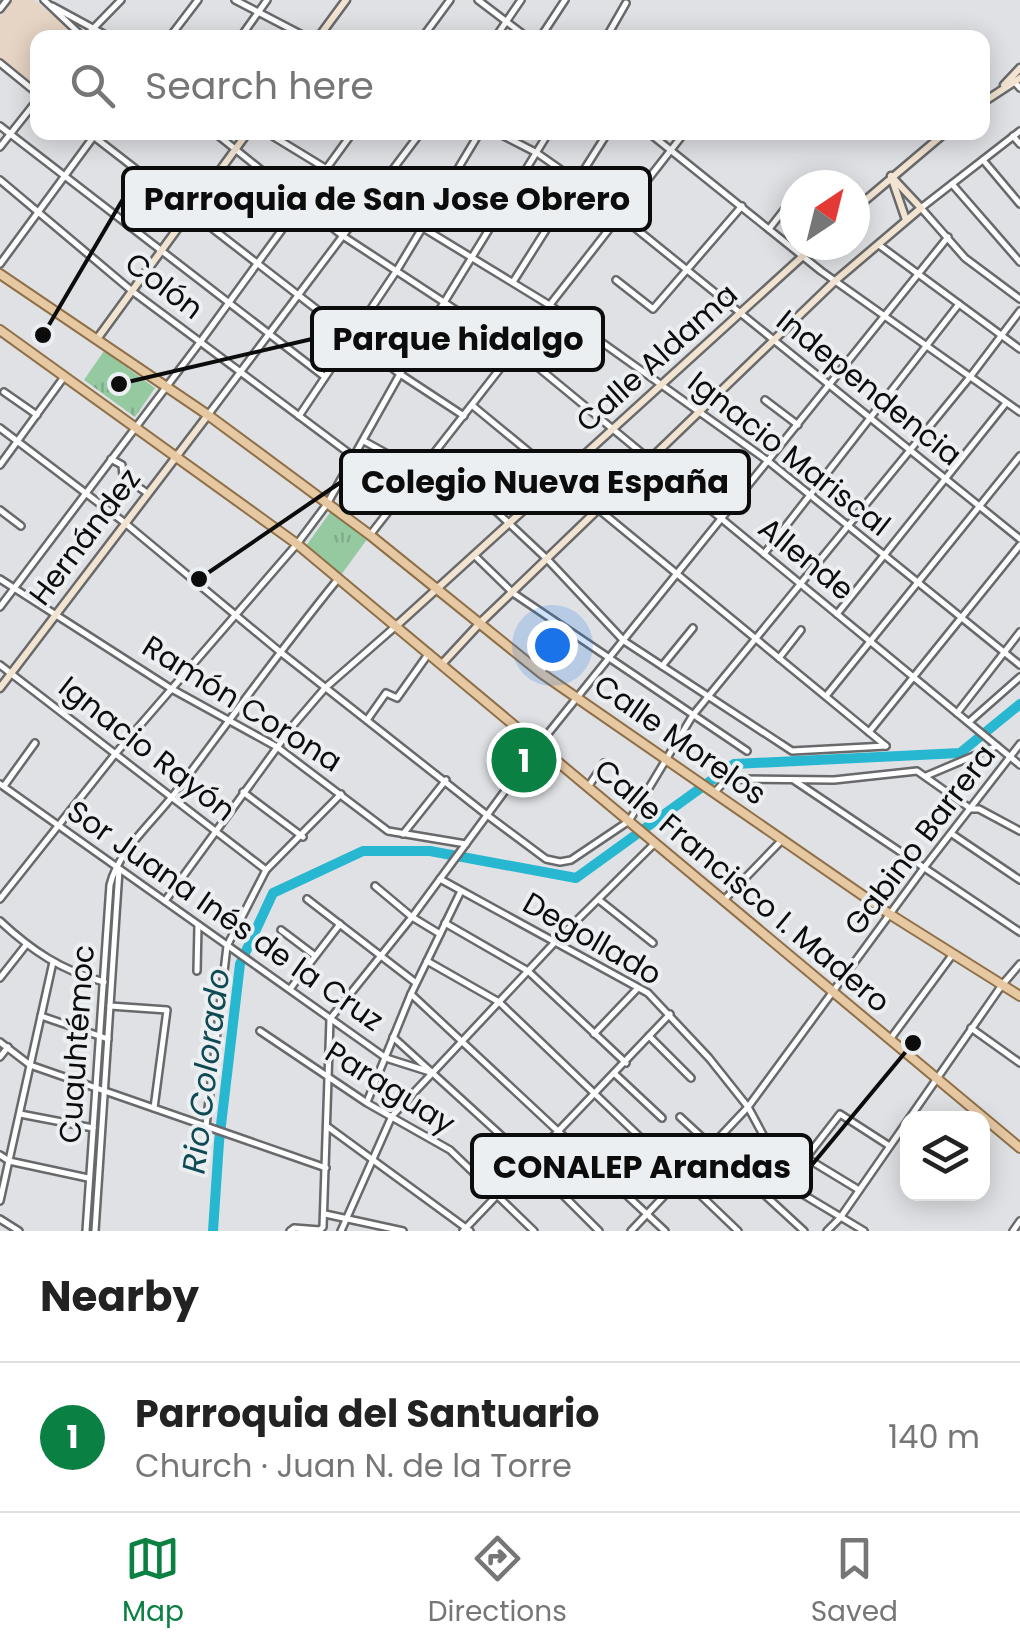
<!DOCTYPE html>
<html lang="en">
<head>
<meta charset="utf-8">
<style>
  :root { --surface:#fff; --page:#f6f6f6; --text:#222; --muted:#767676; --line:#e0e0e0; --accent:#0b8043 }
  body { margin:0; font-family:Poppins,sans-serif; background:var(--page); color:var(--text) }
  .controls { position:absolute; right:30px; bottom:30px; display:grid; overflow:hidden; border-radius:20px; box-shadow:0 5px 25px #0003 }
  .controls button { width:90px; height:90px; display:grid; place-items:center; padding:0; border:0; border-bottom:2px solid var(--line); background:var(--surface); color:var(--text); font:50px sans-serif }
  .compass { position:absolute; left:780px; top:170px; width:90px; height:90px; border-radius:50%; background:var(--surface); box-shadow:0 5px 25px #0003; rotate:35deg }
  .you { position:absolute; left:552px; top:645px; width:35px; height:35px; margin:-25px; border:8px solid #fff; border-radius:50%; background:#1a73e8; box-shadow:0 0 0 15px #1a73e833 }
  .badge { display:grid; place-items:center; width:65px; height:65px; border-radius:50%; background:var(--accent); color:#fff; font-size:32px; font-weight:700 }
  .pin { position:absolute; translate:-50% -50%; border:5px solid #fff; box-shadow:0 2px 10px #0006 }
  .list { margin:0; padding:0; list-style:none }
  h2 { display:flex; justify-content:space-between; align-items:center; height:130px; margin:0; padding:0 40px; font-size:42px }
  h2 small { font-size:32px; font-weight:400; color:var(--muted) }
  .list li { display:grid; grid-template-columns:65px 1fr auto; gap:30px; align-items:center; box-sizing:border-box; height:150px; padding:0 40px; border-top:2px solid var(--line) }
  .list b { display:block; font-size:38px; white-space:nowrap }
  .list p { margin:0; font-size:32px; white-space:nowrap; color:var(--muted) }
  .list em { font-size:32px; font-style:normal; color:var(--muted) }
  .icon { flex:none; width:55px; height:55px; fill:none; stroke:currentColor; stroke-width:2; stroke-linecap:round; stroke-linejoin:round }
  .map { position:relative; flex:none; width:1020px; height:1231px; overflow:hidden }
  .search { position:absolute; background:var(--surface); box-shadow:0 5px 25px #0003; left:30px; right:30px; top:30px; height:110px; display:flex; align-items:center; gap:25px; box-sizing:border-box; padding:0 35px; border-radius:20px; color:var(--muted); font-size:38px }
  .sheet { height:280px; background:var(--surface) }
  nav { display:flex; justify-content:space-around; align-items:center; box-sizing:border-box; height:140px; border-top:2px solid var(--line); background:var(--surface); font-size:28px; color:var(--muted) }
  nav a { display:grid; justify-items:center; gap:5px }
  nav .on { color:var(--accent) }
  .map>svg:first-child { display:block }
  .built { fill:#cbd4da }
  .education { fill:#e6d4c4 }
  .park { fill:url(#park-tufts) }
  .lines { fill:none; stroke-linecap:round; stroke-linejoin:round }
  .river { stroke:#27b7d0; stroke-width:10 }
  .street-casing { stroke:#67696b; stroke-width:10 }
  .secondary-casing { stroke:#67696b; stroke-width:11 }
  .primary-casing { stroke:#8f6f47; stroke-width:12 }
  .street { stroke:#fff; stroke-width:5 }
  .secondary { stroke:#f3e4d1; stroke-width:6 }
  .primary { stroke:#e6c8a3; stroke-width:8 }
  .labels { text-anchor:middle; stroke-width:8; stroke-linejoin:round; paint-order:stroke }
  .street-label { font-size:30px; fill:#0c0c0d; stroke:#eceff1 }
  .water-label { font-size:32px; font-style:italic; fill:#0f4954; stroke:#eceff1 }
  .leader { fill:none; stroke:#0c0c0d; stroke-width:4 }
  .callout-dot { fill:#0c0c0d; stroke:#eceff1; stroke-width:4 }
  .callout { fill:#eceff1; stroke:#0c0c0d; stroke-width:4 }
  .callout-label { font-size:32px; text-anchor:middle; font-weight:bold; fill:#0c0c0d }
</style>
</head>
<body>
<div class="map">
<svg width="1020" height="1231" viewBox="0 0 1020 1231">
  <defs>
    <pattern id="park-tufts" width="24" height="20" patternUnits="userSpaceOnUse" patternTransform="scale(2.5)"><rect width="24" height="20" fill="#95caa1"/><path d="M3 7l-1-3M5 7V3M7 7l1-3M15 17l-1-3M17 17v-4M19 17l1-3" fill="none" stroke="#7fac89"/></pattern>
  </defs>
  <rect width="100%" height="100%" fill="#dfe1e4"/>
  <path class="built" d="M364 446 384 457 369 479 352 466Z"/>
  <path class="education" d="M13 0H34L80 37 38 38 37 88 0 58V16Z"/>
  <g class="park">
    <path d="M104 351 155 388 135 417 84 380Z"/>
    <path d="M331 511 368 538 341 575 306 546Z"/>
  </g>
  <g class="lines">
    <path class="river" d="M213 1231 219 1142 240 964 273 893 363 851H430L576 878 734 764 960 753 1020 704"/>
    <g class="street-casing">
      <g id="street">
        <path d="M44 0 84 38"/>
        <path d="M235 0 308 38"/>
        <path d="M478 0 528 38"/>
        <path d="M52 6 111 38"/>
        <path d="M0 9 7 0"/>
        <path d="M84 38 121 0"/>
        <path d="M169 38 198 0"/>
        <path d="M240 38 267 0"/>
        <path d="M422 38 450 0"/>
        <path d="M495 38 521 0"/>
        <path d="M540 38 565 0"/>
        <path d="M606 38 626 3"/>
        <path d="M0 63 38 94"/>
        <path d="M1012 79 1020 88"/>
        <path d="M0 126 325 377"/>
        <path d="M1020 131 921 208 965 258 1020 299"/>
        <path d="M88 132 400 374 464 416"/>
        <path d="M214 132 343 236 517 350 1020 765"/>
        <path d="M266 132 551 306 768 461 1020 665"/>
        <path d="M496 132 537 153 577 181 1020 539"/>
        <path d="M648 132 821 271 1020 412"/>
        <path d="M1013 136 1020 144"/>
        <path d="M0 147 38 99"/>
        <path d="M983 160 1020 204"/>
        <path d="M0 180 132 291 354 457"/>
        <path d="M952 184 1020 262"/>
        <path d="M769 229 791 201"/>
        <path d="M879 245 1020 349"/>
        <path d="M0 264 97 132"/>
        <path d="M616 280 653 309 742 206"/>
        <path d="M513 282 608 132"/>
        <path d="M4 392 37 415"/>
        <path d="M765 400 798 425"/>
        <path d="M473 406 886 746"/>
        <path d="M208 415 421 132"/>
        <path d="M299 416 397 270 480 132"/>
        <path d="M0 428 125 523 279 651 487 815 546 859 560 862 571 860 629 821 693 715 970 377 1020 311"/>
        <path d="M364 441 420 472 473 494 498 513 548 560 624 641 792 751 886 746"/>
        <path d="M111 459 122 465 123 476 147 493"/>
        <path d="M0 465 64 377"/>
        <path d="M0 510 21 526"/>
        <path d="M370 535 685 132"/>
        <path d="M764 554 959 304"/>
        <path d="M474 555 513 593 747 751"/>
        <path d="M0 579 170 688 277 747 388 831 466 844"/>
        <path d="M0 607 201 341 353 132"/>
        <path d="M837 614 1006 403"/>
        <path d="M779 658 801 630"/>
        <path d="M0 665 266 870"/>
        <path d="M662 666 693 628"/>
        <path d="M541 673 554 650"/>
        <path d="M826 696 1020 456"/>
        <path d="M957 713 1020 632"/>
        <path d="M367 720 386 693 397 698 429 653"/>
        <path d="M969 722 1020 677"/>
        <path d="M869 732 1020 545"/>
        <path d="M926 776 997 746"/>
        <path d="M795 781 1020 932"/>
        <path d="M0 784 386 1058 430 1072"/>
        <path d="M4 786 35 743"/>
        <path d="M588 787 604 763"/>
        <path d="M243 792 303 837"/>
        <path d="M715 792 724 782 739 779 834 780 917 771 971 809H979L1020 831"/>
        <path d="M403 834 446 780"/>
        <path d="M952 834 1020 880"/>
        <path d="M440 879 648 993 709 1058 748 1107 788 1181 799 1192 864 1231"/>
        <path d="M375 886 412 917 440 934"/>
        <path d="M0 899 116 753 297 544 327 504 400 374 549 132"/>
        <path d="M307 899 416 983"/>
        <path d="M599 900 653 943"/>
        <path d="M165 901 295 723 325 688 396 626"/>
        <path d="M723 901 781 841"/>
        <path d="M0 921C31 950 62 971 104 982"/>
        <path d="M445 923 528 971 626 1063"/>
        <path d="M281 930 314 955"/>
        <path d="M427 961 499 1002 738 1231"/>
        <path d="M197 971 198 925"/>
        <path d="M0 978 26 945"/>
        <path d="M290 989 340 924"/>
        <path d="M411 994 665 1231"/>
        <path d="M110 1006 167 1010 154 1108"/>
        <path d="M41 1016 108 1039"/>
        <path d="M971 1028 1020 1063"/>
        <path d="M260 1031 367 1103 450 1150 534 1231"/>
        <path d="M594 1034 637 989"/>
        <path d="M649 1036 691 1078"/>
        <path d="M393 1037 528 1160 599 1231"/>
        <path d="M891 1038 953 954"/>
        <path d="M0 1042 30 1065 326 1168"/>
        <path d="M0 1057 8 1047"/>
        <path d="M615 1074 662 1118"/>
        <path d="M367 1102 411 994 461 891"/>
        <path d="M20 1114 93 1128"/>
        <path d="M680 1117 804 1231"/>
        <path d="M206 1126 227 946 266 870 341 794"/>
        <path d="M328 1127 470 1231"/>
        <path d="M0 1155 9 1161 88 1178"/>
        <path d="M808 1159 859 1190"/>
        <path d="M788 1181 840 1114 888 1145"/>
        <path d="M0 1201 53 962"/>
        <path d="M325 1214 403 1231"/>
        <path d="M0 1219 19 1231"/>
        <path d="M86 1231 110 885C118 851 153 822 175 793 229 721 281 649 338 579"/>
        <path d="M95 1231 119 870"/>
        <path d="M290 1231 294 1228 320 1230 323 1227 330 1019 412 917 538 746 948 237"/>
        <path d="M341 1231 392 1116 556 941 655 843"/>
        <path d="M463 1231 670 1014"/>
        <path d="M631 1231 748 1107 923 869 1020 744"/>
        <path d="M827 1231 840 1218 1002 985 1020 964"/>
        <path d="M1013 1231 1020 1221"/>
      </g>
    </g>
    <g class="secondary-casing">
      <g id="secondary">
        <path d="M318 38 346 0"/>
        <path d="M1004 85 1020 68"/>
        <path d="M982 103 1020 78"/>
        <path d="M893 182 906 220"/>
        <path d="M855 209 946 132"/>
        <path d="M97 339 248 132"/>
        <path d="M396 626 815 245"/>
        <path d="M442 664 480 623 835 281 921 208 891 176"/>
        <path d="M0 688 208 415"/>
      </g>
    </g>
    <g class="primary-casing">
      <g id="primary">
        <path d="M0 274 208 415 370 535 541 673 891 915 1020 996"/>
        <path d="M0 330 297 544 1020 1148"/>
      </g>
    </g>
    <use href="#street" class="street"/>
    <use href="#secondary" class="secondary"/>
    <use href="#primary" class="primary"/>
  </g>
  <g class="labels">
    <g class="street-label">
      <text transform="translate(164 286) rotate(37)" y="10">Colón</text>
      <text transform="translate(657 358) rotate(-42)" y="10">Calle Aldama</text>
      <text transform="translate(869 388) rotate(39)" y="10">Independencia</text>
      <text transform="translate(789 454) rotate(38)" y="10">Ignacio Mariscal</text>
      <text transform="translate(85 537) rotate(-53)" y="10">Hernández</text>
      <text transform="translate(806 559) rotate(39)" y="10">Allende</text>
      <text transform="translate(242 704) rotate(32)" y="10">Ramón Corona</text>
      <text transform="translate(680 740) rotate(35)" y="10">Calle Morelos</text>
      <text transform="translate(147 749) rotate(38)" y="10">Ignacio Rayón</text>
      <text transform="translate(920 840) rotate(-53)" y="10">Gabino Barrera</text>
      <text transform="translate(742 886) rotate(40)" y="10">Calle Francisco I. Madero</text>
      <text transform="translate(225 916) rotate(35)" y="10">Sor Juana Inés de la Cruz</text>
      <text transform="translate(592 939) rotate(30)" y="10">Degollado</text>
      <text transform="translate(77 1044) rotate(-86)" y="10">Cuauhtémoc</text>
      <text transform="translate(390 1088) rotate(32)" y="10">Paraguay</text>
    </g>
    <g class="water-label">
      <text transform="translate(206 1071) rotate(-83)" y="11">Rio Colorado</text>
    </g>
  </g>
  <path class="leader" d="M43 335L123 199M119 384L312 339M199 579L341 482M913 1043L811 1166"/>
  <g class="callout-dot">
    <circle cx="43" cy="335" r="10"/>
    <circle cx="119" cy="384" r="10"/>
    <circle cx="199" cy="579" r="10"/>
    <circle cx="913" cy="1043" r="10"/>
  </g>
  <g class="callout">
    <rect x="123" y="168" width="527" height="62" rx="10"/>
    <rect x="312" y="308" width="291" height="62" rx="10"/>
    <rect x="341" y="451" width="408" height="62" rx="10"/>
    <rect x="472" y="1135" width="339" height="62" rx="10"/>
  </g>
  <g class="callout-label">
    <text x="387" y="210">Parroquia de San Jose Obrero</text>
    <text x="458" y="350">Parque hidalgo</text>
    <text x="545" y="493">Colegio Nueva España</text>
    <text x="642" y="1178">CONALEP Arandas</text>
  </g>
</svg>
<div class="controls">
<button><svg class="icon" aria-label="layers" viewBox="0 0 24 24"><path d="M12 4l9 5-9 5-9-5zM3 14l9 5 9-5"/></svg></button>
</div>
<svg class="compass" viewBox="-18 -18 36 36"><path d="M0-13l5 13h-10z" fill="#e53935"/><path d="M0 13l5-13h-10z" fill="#767676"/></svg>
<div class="you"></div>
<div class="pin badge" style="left:524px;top:760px">1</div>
<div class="search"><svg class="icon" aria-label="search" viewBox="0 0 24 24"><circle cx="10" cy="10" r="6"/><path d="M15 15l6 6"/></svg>Search here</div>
</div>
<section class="sheet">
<h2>Nearby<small></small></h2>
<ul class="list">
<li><span class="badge">1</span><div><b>Parroquia del Santuario</b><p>Church · Juan N. de la Torre</p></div><em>140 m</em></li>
</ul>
</section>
<nav>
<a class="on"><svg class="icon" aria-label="map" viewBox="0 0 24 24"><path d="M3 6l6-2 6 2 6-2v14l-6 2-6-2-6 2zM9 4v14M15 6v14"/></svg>Map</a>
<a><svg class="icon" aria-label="directions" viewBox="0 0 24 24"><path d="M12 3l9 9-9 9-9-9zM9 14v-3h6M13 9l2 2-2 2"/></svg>Directions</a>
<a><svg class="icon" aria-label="saved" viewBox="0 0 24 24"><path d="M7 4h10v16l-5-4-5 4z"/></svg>Saved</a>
</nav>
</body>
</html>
